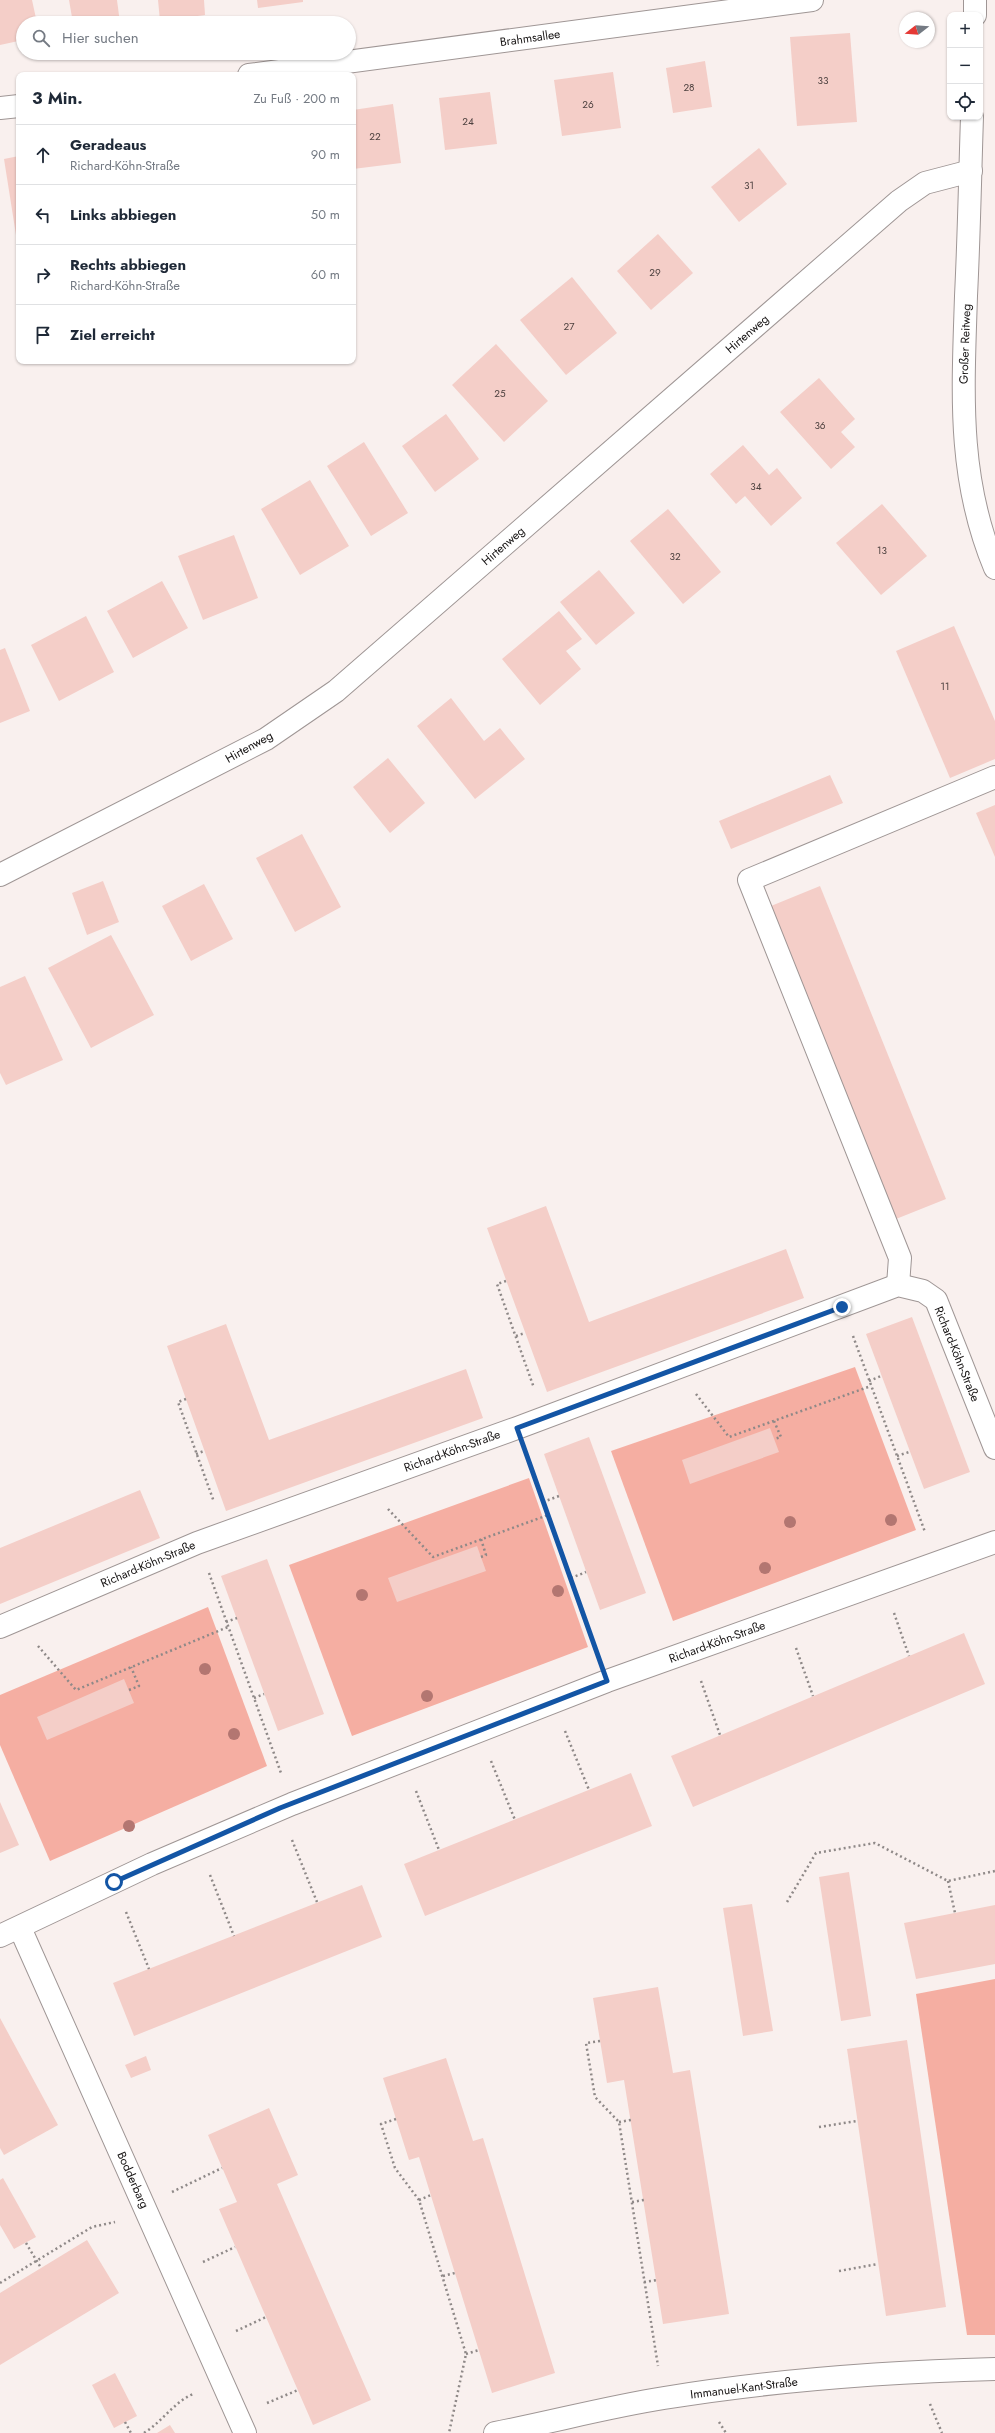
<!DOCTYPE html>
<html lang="de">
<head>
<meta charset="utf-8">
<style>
  :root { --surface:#fff; --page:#f6f6f7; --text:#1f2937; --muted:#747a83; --line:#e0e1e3 }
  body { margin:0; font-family:Jost,sans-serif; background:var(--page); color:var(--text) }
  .controls { position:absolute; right:12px; top:12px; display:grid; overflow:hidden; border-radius:8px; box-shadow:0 1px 3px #0004 }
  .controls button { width:36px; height:36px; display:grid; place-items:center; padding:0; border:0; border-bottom:1px solid var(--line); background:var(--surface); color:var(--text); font:20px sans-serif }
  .compass { position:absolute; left:899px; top:12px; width:36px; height:36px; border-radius:50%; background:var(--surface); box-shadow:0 1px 3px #0004; rotate:253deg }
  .stop { position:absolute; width:12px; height:12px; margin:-9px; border:3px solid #1355a5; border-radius:50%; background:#fff }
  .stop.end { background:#1355a5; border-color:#fff; box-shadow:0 1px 4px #0008 }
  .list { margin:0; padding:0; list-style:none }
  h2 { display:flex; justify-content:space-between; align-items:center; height:52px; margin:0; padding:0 16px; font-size:17px }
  h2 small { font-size:13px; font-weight:400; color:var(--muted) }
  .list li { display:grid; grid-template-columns:26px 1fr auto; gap:12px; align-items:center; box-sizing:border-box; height:60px; padding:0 16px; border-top:1px solid var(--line) }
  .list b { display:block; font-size:15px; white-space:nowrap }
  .list p { margin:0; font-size:13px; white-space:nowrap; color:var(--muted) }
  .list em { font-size:13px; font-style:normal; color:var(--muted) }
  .icon { flex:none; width:22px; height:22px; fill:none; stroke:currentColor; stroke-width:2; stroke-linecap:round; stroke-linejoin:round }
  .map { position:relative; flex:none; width:995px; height:2433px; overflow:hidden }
  .search { position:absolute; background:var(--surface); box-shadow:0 1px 3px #0004; left:16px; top:16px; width:340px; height:44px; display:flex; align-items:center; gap:10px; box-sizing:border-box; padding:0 14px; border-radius:22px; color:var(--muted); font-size:15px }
  .panel { position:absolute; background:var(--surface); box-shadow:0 1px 3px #0004; left:16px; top:72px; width:340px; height:292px; border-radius:8px }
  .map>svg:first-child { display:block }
  .green { fill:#f5aea2 }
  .building { fill:#f4cec8 }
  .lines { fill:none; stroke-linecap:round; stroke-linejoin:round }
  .minor-casing { stroke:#9f9695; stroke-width:24 }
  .path { stroke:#8f8988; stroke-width:2.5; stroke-dasharray:2 3; stroke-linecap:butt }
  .minor { stroke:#fff; stroke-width:22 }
  .tree { fill:#b37671 }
  .route { stroke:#1355a5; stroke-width:5 }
  .labels { text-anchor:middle; stroke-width:4; stroke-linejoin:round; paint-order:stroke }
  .number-label { font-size:10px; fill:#4e4240 }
  .street-label { font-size:12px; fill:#161313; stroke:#fff }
</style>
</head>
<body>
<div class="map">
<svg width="995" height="2433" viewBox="0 0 995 2433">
  <rect width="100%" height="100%" fill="#f9f0ee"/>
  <g class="green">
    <path d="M855 1367 916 1530 673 1621 611 1451Z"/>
    <path d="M529 1478 588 1647 352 1736 289 1565Z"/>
    <path d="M208 1607 267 1766 50 1861 0 1745V1695Z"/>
    <path d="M995 1979V2335H967L916 1994Z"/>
  </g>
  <g class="building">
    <path d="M0 0H32L37 23H23V40L0 45Z"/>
    <path d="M69 0H117L120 23H73Z"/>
    <path d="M158 0H204L205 15 160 21Z"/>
    <path d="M257 0H303V2L258 8Z"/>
    <path d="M850 33 857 122 797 126 790 37Z"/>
    <path d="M705 61 712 107 673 113 666 68Z"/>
    <path d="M613 72 621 128 562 136 554 80Z"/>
    <path d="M490 92 497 144 445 150 439 98Z"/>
    <path d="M393 104 401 163 353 169V110Z"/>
    <path d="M759 148 787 184 739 222 711 187Z"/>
    <path d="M19 156V234L16 235 4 159Z"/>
    <path d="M658 234 693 273 651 310 617 271Z"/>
    <path d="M572 277 617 333 566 375 520 320Z"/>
    <path d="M496 344 548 401 504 442 452 385Z"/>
    <path d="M819 378 855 419 841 432 855 447 831 469 780 412Z"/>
    <path d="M446 414 479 459 435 492 402 446Z"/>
    <path d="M364 442 408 513 371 536 327 466Z"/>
    <path d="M743 445 769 475 777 468 802 498 771 526 745 496 736 504 710 474Z"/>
    <path d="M310 480 349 546 300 575 261 509Z"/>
    <path d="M882 504 927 556 881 595 836 543Z"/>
    <path d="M668 509 721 572 683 604 630 541Z"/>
    <path d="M234 535 258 598 203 620 178 556Z"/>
    <path d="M599 570 635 613 596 645 560 602Z"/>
    <path d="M162 581 188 628 133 658 107 611Z"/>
    <path d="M559 611 582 639 566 651 581 669 540 705 502 659Z"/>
    <path d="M86 616 114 672 59 701 31 645Z"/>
    <path d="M954 626 995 721V759L950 778 896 651Z"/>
    <path d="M5 648 30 711 0 723V650Z"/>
    <path d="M451 698 484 741 500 728 525 759 475 799 417 726Z"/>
    <path d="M388 758 425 803 390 833 353 787Z"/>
    <path d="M830 775 843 803 731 849 719 821Z"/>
    <path d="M995 805V857L976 813Z"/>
    <path d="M302 834 341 907 295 932 256 858Z"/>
    <path d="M103 881 119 922 87 935 72 893Z"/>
    <path d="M204 884 233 939 191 961 162 906Z"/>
    <path d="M820 886 946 1199 896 1219 771 906Z"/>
    <path d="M111 935 154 1015 91 1048 48 968Z"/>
    <path d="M25 976 63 1060 6 1085 0 1073V987Z"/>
    <path d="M546 1206 589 1322 786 1249 804 1298 547 1392 487 1228Z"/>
    <path d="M912 1317 970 1472 924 1489 866 1334Z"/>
    <path d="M226 1324 269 1440 466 1369 483 1418 226 1511 167 1346Z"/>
    <path d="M770 1428 779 1452 690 1484 682 1460Z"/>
    <path d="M589 1437 646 1593 600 1610 544 1454Z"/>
    <path d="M140 1490 160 1538 0 1604V1548Z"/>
    <path d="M477 1546 486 1571 397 1602 388 1578Z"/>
    <path d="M267 1559 324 1714 278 1731 221 1576Z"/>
    <path d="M964 1633 985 1684 693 1807 671 1756Z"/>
    <path d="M124 1679 134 1703 47 1740 37 1717Z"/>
    <path d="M631 1773 652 1826 425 1916 404 1864Z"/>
    <path d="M0 1802 19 1845 0 1853Z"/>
    <path d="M849 1872 871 2016 841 2021 819 1877Z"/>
    <path d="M362 1885 382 1937 134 2036 113 1983Z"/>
    <path d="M752 1904 773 2031 743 2036 723 1908Z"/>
    <path d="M995 1905V1964L916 1979 904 1923Z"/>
    <path d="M658 1987 673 2073 690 2070 729 2314 663 2324 624 2080 607 2083 593 1998Z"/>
    <path d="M0 2018 58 2125 4 2155 0 2148Z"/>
    <path d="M907 2040 946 2307 886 2316 847 2049Z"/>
    <path d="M146 2056 151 2070 131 2078 125 2065Z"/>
    <path d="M446 2058 473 2141 483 2138 555 2373 492 2393 419 2157 409 2160 383 2078Z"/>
    <path d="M269 2108 298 2175 277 2184 371 2400 313 2425 219 2209 237 2202 208 2135Z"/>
    <path d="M3 2178 36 2237 14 2249 0 2225V2180Z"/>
    <path d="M87 2240 119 2293 0 2365V2293Z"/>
    <path d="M115 2373 137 2416 114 2428 92 2385Z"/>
    <path d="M170 2425 175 2433H157Z"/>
  </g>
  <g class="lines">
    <g class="minor-casing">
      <g id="minor">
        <path d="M975 15V0"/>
        <path d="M249 75 812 0"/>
        <path d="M0 108 19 106"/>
        <path d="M972 117C970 177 969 236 966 296 963 392 957 477 995 568"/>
        <path d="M0 875 266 739 336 691 899 201 925 183 971 171"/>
        <path d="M898 1285 900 1258 749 880 995 777"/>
        <path d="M0 1627 197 1543 517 1428 898 1285 923 1291 936 1300 995 1448"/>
        <path d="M20 1928 245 2433"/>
        <path d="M0 1936 152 1864 292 1804 607 1681 995 1542"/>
        <path d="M495 2433C552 2422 607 2407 664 2398 774 2380 884 2372 995 2369"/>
      </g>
    </g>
    <g class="path">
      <path d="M506 1281 497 1284 534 1388"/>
      <path d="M516 1336 525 1333"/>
      <path d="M853 1336 925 1532"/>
      <path d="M869 1381 881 1376"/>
      <path d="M696 1394 729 1437 871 1386"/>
      <path d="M186 1399 178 1402 214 1502"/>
      <path d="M774 1421 781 1437 774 1439"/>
      <path d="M196 1454 204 1451"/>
      <path d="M897 1456 909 1452"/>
      <path d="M528 1457 596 1650"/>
      <path d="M543 1502 559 1496"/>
      <path d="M388 1509 433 1557 548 1515"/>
      <path d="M481 1557 486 1555 481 1539"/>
      <path d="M209 1573 281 1773"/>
      <path d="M571 1578 586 1572"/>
      <path d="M894 1613 909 1656"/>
      <path d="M226 1622 237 1618"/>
      <path d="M38 1646 76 1690 228 1627"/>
      <path d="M796 1648 813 1696"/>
      <path d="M701 1681 720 1735"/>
      <path d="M129 1690 139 1686 131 1667"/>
      <path d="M254 1698 264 1694"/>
      <path d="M565 1731 589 1790"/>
      <path d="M491 1761 515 1820"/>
      <path d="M416 1791 439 1850"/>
      <path d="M292 1840 317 1902"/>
      <path d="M210 1875 234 1936"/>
      <path d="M948 1881 955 1913"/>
      <path d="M787 1902 816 1853 875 1843 948 1881 995 1871"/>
      <path d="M126 1912 149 1969"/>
      <path d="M600 2041 586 2043 595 2097 619 2122 658 2366"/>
      <path d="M396 2119 381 2124 395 2168 419 2200 466 2354 449 2433"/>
      <path d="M619 2122 631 2120"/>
      <path d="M819 2127 857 2121"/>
      <path d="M172 2192 222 2168"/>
      <path d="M419 2200 431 2195"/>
      <path d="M632 2202 644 2200"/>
      <path d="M26 2243 41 2268"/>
      <path d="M203 2262 235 2247"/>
      <path d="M839 2271 878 2264"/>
      <path d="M443 2276 455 2273"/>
      <path d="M644 2282 657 2280"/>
      <path d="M0 2283 92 2227 115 2222"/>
      <path d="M236 2331 266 2317"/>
      <path d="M466 2354 479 2350"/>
      <path d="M267 2403 298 2390"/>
      <path d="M930 2404 942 2433"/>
      <path d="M125 2422 131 2433"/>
      <path d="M719 2422 726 2433"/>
      <path d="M144 2433C163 2421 173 2403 193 2394"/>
    </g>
    <use href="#minor" class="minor"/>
  </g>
  <g class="tree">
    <circle cx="891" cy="1520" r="6"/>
    <circle cx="790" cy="1522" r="6"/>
    <circle cx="765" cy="1568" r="6"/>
    <circle cx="558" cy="1591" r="6"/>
    <circle cx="362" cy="1595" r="6"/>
    <circle cx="205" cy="1669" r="6"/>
    <circle cx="427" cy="1696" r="6"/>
    <circle cx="234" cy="1734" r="6"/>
    <circle cx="129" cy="1826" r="6"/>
  </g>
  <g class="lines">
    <path class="route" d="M114 1882 280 1808 607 1681 517 1428 842 1307"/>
  </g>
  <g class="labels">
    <g class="number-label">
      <text x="823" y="84">33</text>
      <text x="689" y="91">28</text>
      <text x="588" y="108">26</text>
      <text x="468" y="125">24</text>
      <text x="375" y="140">22</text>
      <text x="749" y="189">31</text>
      <text x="655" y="276">29</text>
      <text x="569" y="330">27</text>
      <text x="500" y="397">25</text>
      <text x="820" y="429">36</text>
      <text x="756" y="490">34</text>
      <text x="882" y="554">13</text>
      <text x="675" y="560">32</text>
      <text x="945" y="690">11</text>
    </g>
    <g class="street-label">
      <text transform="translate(530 38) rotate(-8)" y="4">Brahmsallee</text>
      <text transform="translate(747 334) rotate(-41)" y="4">Hirtenweg</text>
      <text transform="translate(965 344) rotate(-88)" y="4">Großer Reitweg</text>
      <text transform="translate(503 546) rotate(-41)" y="4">Hirtenweg</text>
      <text transform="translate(249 747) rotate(-29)" y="4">Hirtenweg</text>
      <text transform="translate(957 1354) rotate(68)" y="4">Richard-Köhn-Straße</text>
      <text transform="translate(452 1451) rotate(-20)" y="4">Richard-Köhn-Straße</text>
      <text transform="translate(148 1564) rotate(-23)" y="4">Richard-Köhn-Straße</text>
      <text transform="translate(717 1642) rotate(-20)" y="4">Richard-Köhn-Straße</text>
      <text transform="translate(133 2180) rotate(66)" y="4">Bodderbarg</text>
      <text transform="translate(744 2388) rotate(-7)" y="4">Immanuel-Kant-Straße</text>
    </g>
  </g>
</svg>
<div class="controls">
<button>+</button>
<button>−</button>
<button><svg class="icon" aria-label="locate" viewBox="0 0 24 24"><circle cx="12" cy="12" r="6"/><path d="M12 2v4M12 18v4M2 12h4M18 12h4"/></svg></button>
</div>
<svg class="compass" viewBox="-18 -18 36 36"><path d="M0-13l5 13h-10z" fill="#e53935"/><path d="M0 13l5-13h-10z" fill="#747a83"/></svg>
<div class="stop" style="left:114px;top:1882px"></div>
<div class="stop end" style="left:842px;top:1307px"></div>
<div class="search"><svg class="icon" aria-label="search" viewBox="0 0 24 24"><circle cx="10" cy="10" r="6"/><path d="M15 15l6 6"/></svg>Hier suchen</div>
<section class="panel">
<h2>3 Min.<small>Zu Fuß · 200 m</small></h2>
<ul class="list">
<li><svg class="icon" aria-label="ahead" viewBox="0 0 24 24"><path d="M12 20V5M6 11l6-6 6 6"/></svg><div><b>Geradeaus</b><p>Richard-Köhn-Straße</p></div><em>90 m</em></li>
<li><svg class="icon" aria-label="left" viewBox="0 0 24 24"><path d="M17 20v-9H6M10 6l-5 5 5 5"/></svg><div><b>Links abbiegen</b></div><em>50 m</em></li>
<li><svg class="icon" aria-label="right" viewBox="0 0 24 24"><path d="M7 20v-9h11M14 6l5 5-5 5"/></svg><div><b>Rechts abbiegen</b><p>Richard-Köhn-Straße</p></div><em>60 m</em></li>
<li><svg class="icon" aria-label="arrive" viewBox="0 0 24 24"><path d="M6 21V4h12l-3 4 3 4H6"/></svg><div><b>Ziel erreicht</b></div></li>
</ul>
</section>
</div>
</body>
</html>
